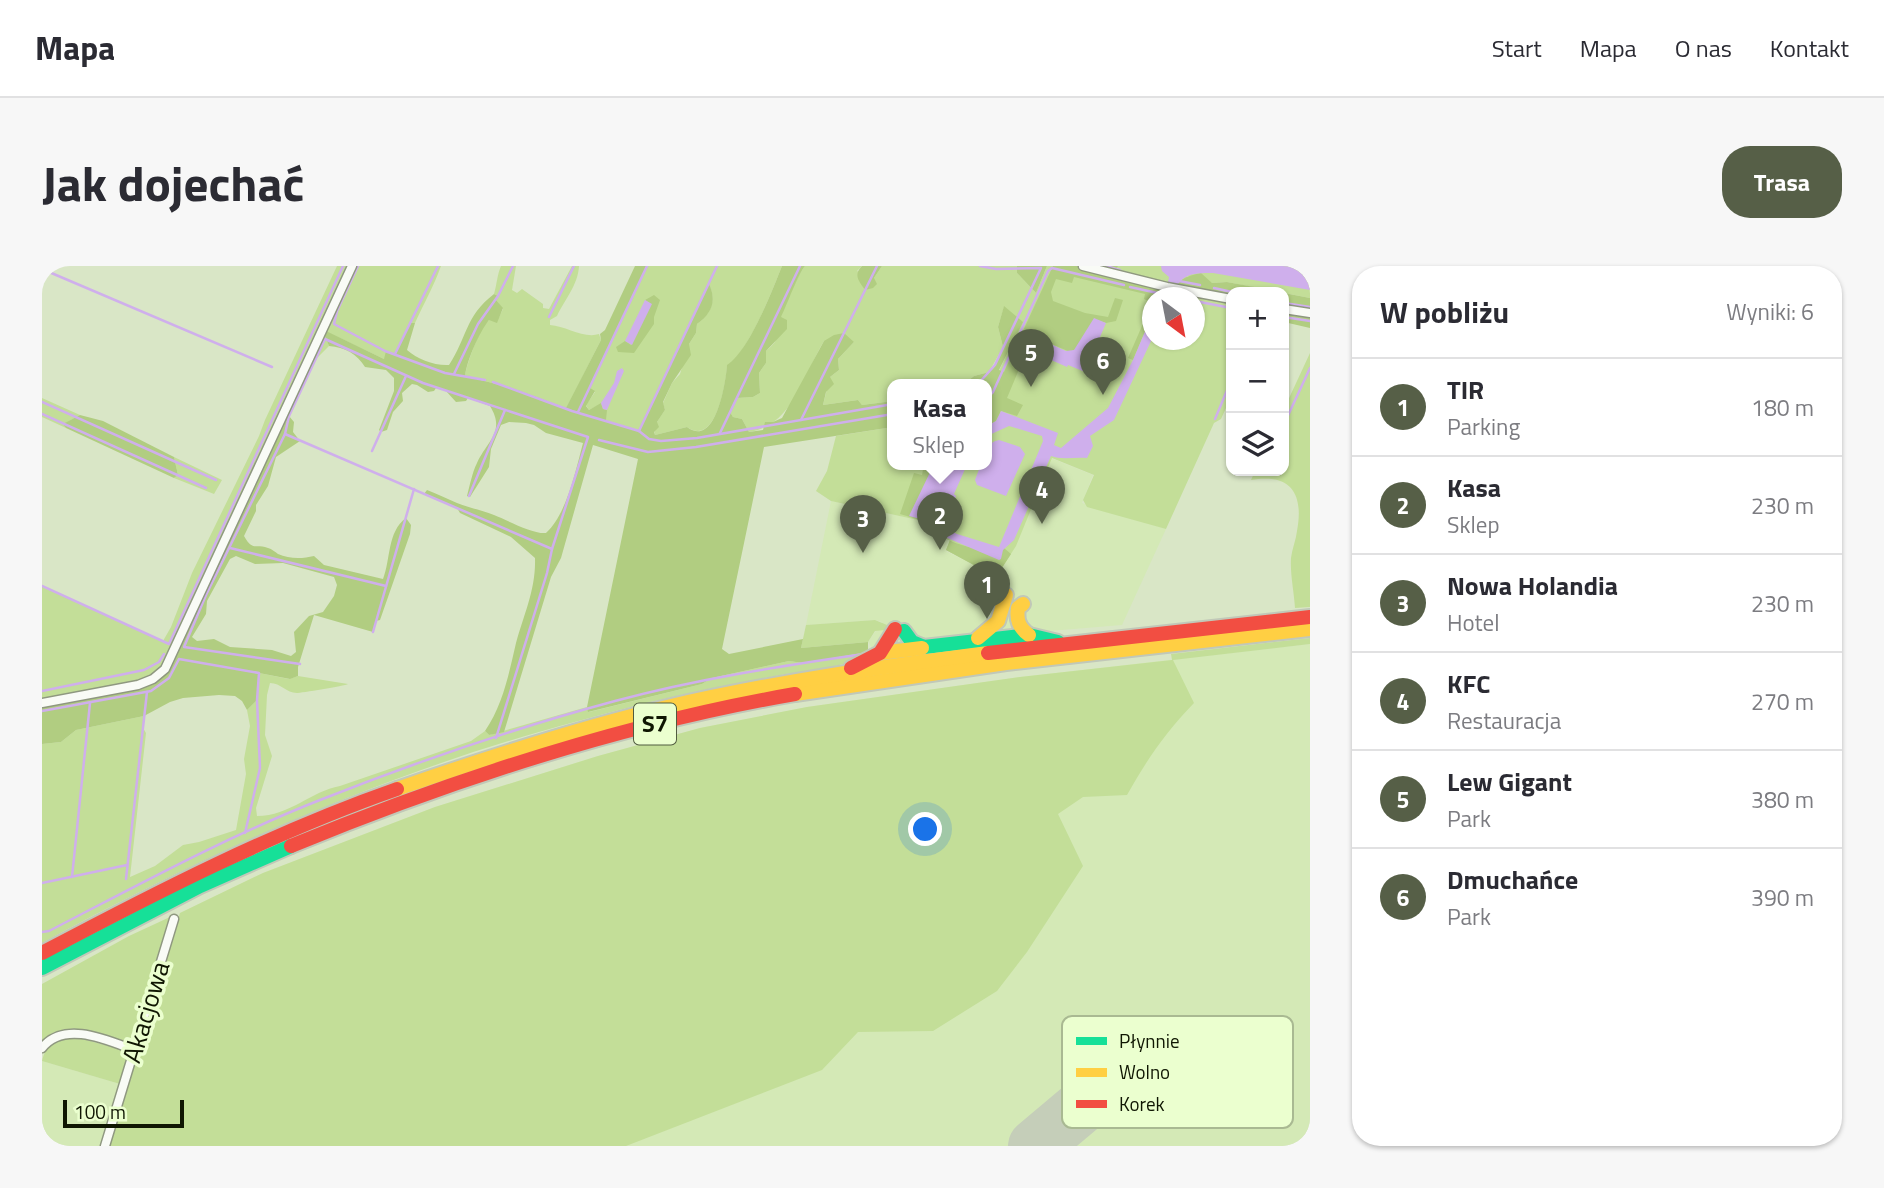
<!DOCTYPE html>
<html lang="pl">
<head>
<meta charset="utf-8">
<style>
  :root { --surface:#fff; --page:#f7f7f7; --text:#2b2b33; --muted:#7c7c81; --line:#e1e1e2; --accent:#565f47 }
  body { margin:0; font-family:"Titillium Web",sans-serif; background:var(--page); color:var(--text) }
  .controls { position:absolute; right:21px; top:21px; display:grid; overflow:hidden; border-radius:14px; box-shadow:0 2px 5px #0004 }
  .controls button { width:63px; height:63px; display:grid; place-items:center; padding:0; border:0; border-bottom:2px solid var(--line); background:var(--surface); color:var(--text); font:35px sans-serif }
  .compass { position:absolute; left:1100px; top:21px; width:63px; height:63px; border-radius:50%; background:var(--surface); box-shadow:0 2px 5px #0004; rotate:148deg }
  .scale { position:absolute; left:21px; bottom:18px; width:121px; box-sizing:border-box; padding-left:7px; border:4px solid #0f1602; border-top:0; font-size:19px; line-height:24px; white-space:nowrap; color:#0f1602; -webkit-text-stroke:5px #ebffcf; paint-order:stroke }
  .you { position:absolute; left:884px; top:564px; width:24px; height:24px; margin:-18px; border:5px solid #fff; border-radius:50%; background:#1a73e8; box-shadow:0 0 0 10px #1a73e833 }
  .badge { display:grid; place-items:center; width:46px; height:46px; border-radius:50%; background:var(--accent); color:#fff; font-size:23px; font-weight:700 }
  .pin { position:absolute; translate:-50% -58px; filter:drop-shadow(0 2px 4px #0008) }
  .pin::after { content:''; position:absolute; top:37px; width:24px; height:21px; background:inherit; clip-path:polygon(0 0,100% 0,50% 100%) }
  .popup { position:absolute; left:845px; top:113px; width:105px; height:91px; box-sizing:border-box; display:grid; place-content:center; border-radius:14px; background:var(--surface); filter:drop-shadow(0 2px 5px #0005); font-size:23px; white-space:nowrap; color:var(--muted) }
  .popup b { font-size:26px; color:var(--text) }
  .popup::after { content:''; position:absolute; left:50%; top:100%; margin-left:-14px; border:14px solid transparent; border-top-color:var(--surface) }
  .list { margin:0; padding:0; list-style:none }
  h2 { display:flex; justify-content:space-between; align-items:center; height:91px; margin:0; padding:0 28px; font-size:30px }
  h2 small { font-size:23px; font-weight:400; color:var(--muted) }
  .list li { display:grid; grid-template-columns:46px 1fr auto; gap:21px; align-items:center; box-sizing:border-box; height:98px; padding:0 28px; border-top:2px solid var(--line) }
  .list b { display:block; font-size:26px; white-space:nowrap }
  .list p { margin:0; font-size:23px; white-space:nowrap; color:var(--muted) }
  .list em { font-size:23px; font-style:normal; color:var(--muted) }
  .icon { flex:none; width:38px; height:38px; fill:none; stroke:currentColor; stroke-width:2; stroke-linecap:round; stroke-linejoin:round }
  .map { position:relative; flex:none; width:1268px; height:880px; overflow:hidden; border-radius:28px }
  header { display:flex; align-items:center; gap:42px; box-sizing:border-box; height:98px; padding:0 35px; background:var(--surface); border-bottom:2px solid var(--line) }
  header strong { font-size:33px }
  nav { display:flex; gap:38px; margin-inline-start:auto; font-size:24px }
  .intro { display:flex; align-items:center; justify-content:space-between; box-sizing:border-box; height:168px; padding:0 42px }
  h1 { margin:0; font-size:49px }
  .button { padding:18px 32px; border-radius:28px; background:var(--accent); color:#fff; font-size:24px; font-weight:700 }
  main { display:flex; gap:42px; padding:0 42px }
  aside { flex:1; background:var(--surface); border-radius:28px; box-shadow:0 2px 5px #0004 }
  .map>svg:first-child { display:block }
  .built { fill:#d4e9b6 }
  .green { fill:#c3de98; fill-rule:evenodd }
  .forest { fill:#b1cd81; fill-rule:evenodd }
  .water { fill:#cfafec }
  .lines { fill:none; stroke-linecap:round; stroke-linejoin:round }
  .stream { stroke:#cfafec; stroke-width:2.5 }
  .runway { stroke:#c5ceb9; stroke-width:54 }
  .street-casing { stroke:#8f9880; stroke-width:11 }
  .fast-casing { stroke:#c1c8b8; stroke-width:18 }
  .slow-casing { stroke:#c1c8b8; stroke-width:18 }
  .jam-casing { stroke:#c1c8b8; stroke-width:18 }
  .street { stroke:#f9fbf6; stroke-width:8 }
  .fast { stroke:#16e098; stroke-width:14 }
  .slow { stroke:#ffcf43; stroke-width:14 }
  .jam { stroke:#f24e42; stroke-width:14 }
  .labels { text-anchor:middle; stroke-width:7; stroke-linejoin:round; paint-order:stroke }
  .shield { fill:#ebffcf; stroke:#515c40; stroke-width:2 }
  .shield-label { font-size:24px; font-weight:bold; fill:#0f1602 }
  .street-label { font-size:26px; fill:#0f1602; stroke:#ebffcf }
  .key { fill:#ebffcf; stroke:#a9b992; stroke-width:2 }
  .key-label { font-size:19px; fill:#0f1602 }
</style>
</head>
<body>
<header>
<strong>Mapa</strong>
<nav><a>Start</a><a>Mapa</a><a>O nas</a><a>Kontakt</a></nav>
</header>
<div class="intro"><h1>Jak dojechać</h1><a class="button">Trasa</a></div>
<main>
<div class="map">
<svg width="1268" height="880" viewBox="0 0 1268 880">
  <rect width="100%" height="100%" fill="#d9e6c6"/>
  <g class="built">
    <path d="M1009 192 1051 209 1040 237 1124 263 1080 359 912 373 832 385 826 376 840 356 833 354 764 359 789 235 885 256 896 268 908 274 904 285 954 310Z"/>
    <path d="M1268 378V880H67L138 647 221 607 393 541 556 490 658 462 765 441 978 411Z"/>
    <path d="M0 795 78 818 60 880H0Z"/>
  </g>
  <g class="green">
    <path d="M295 0H399C392 20 382 37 373 57L368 58 353 89 342 93 281 64 287 80 273 94 247 150 242 148 132 385 111 413 0 437V320L121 375 129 361 150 307 217 170 223 154Z"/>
    <path d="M459 0H474L470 24 475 27 480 23 501 38V42L507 43 530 0H537C536 19 523 33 515 50L508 54V59C524 60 542 73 557 68L559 74 524 143 470 122 423 110C424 100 438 61 446 55 448 53 455 51 457 51L461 43 454 34 456 30 452 28C455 18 455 9 459 0Z"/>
    <path d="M605 0H740C730 25 707 85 685 100 684 116 674 182 645 161L613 169C610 160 618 152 623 144L621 137 630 117 638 108 647 78 654 67 655 58C669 47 675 35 667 19L597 165 564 154 559 138 547 144 544 139 553 126 547 122Z"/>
    <path d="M763 0H820L815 5 832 12 840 0H975V7L994 27 1005 0H1268V32L1185 16 1170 17 1144 10 1189 33V131L1179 153 1172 157 1124 263 1045 241 1041 234 1052 209 1010 192 974 280 954 311 904 284 908 274 896 268 885 256 789 235 774 225 785 205 794 170 851 161V198H945V138L961 106 957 105 980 56 962 41 956 61 961 81 947 106 932 110 922 118 911 115 894 118H851V135L820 139 816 134 781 139 788 111 797 104 796 93 812 76 782 75C761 110 751 159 707 166L700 153 691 151 688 146 695 132 711 131 718 127 717 107 724 97V85C741 71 734 68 739 50 741 42 758 5 763 0ZM1111 32H1153V74H1111Z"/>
    <path d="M1268 87V341L1253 342C1252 326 1248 308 1249 292 1250 283 1254 274 1255 265 1262 228 1249 207 1209 214L1213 205H1242V143Z"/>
    <path d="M0 132 38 149 22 158 24 162 0 151Z"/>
    <path d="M132 191 180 214 172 228 132 212 136 209Z"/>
    <path d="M833 354 845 359 843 364 833 365 826 376 759 382 764 359Z"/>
    <path d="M1268 372V378L1131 394 1152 437C1123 467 1106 492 1085 529L1041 531 1016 548 1041 600 985 686 955 725 891 765 816 766 780 804 584 880H67L138 647 221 607 393 541 556 490 658 462 765 441 978 411 1130 394 1129 388Z"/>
    <path d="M826 386C804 402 771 404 744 408 718 413 692 418 666 423 609 435 553 450 497 466 323 516 158 591 0 677V478L19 476 34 464 102 450 101 462 104 467 88 611 113 600 141 579 157 576 194 564 204 508 202 493 208 460 205 444 215 434 217 407 247 413 256 410 306 418C303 420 258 427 255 427 244 427 239 417 228 417L225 429 223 469 230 490 214 542 215 550C248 550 269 525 298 520L429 475 443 465 447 469 545 441 547 446 660 418 670 412 747 395 761 397Z"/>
    <path d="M128 651 90 778C61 769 27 751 0 774V718L87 670Z"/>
    <path d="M30 770 88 786 78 818 0 795C3 779 15 774 30 770Z"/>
  </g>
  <g class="forest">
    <path d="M593 0H605L548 122 553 125 544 140 547 144 559 137 561 143 565 144 564 154 597 165 667 18C675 35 670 47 655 58L654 67 647 78 649 89 630 117 621 136 623 144 615 156 617 161 612 166 613 169 645 161C674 183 684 115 685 99 707 85 730 25 740 0H763C756 8 745 39 739 51L745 54V63L724 85V97L717 107 718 127 711 131 695 132 688 146 691 151 700 153 707 166 721 164 723 156H731L740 152 782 75 792 69 802 67 812 76 796 93 797 104 788 111 792 118 784 126 781 139 816 134 820 139 851 135V161L722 181 680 383 687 388 761 373 759 382 826 376V386L761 397 747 395 670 412 660 418 546 446 545 441 596 193 551 179 519 292 509 311 462 466 447 469 443 465C461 439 467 407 474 377 482 348 494 323 493 292L469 271 418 247 415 242 382 228 385 224C396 228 405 233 415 237 427 242 440 244 452 249 465 254 490 268 504 267 525 248 534 203 541 177L504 167 492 159 484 157 467 156 459 159 449 183 447 201 428 231 425 230C428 219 430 207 435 197 445 175 464 166 448 140L426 132 424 135 414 136 404 125 394 122 392 125 386 126 375 119 370 118 360 127 361 135 351 146 345 164 339 166 337 164 352 125V112L344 104 323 101C315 88 303 81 287 80L280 63 342 93 344 85 353 88 368 57H373L365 84C375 93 393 100 407 99 425 72 423 50 452 28L456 30 454 34 461 42 455 57 447 54C437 67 425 94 423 110L470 122 524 142 559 74 558 68 563 64Z"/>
    <path d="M820 0H840L832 12 835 18 831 22 823 24C817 15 811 9 820 0Z"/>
    <path d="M975 0H1005L994 27 975 7Z"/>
    <path d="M1011 0H1076L1072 6 1125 21 1118 31 1111 32 1110 49 1091 94 1086 92 1110 37 1102 33 1103 28 1032 11 1030 17 1014 13 1009 26 1011 35 1043 47 1066 51 1073 32 1081 34 1074 55 1064 57 1052 53 1036 82 1028 86 991 70 965 132 981 139 975 150 959 145 954 155 945 160V118H922L932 110 947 106 953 99 961 81 956 61 962 40 981 56 957 104 962 106Z"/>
    <path d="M1159 7 1170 17 1185 16 1240 26H1189V33L1133 22C1139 11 1147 10 1159 7Z"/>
    <path d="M1242 27 1268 32V62L1242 56Z"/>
    <path d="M612 29 618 34 612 51V58L592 87 576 86 574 81 583 75 589 79 609 38 603 34Z"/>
    <path d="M241 148 247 150 252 156 251 166 258 175 234 191 226 220 214 239V245L202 270C211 286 213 277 226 282 230 283 233 286 236 288 247 293 260 293 272 290L282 299 341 313C349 293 345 266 364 252L369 259 368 268 338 354 334 355 331 366 272 349 256 401V410L248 413 217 407 215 434 205 444 200 435 193 430 177 429 141 432 128 436 102 450 34 464 19 476 0 478V437L85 421 120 407ZM194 290 213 298 241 297 292 311 295 319 292 330 281 346 267 350 252 366 254 386 249 390 230 384 188 381 172 373 155 375 150 371 164 348 165 335 188 293Z"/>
    <path d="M38 149 61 155 132 191 136 209 132 212 24 162 21 158Z"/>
    <path d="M882 198H892C885 215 881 235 886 253 891 277 943 288 962 282L969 288 954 311 904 284 908 274 896 268 885 256 858 248 872 207 880 209Z"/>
  </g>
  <g class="water">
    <path d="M1119 0H1268V24L1171 7C1148 7 1138 8 1130 31L1118 32 1125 21 1127 11 1120 5Z"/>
    <path d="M603 34 610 38 590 79 583 75Z"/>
    <path d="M1110 49V73L1072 154 1048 170 1051 180 1045 192C1032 191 1019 194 1009 190L972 274 961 284 959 293 957 294 896 268 886 255 867 250 892 198H929L927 202 924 201 912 228 914 230 904 254C906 261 908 265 915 268L957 281 1001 175 1000 170 967 160 945 170V160L954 155 959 145 1016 167 1012 179 1019 182 1066 142 1091 94Z"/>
    <path d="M1052 52 1064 57 1043 106 1026 99 1025 101 984 83 991 70 1024 85 1032 84Z"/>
    <path d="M580 102 582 105 565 144 561 143 559 137 572 117 575 105Z"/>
    <path d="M957 174 978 181 983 188 964 230 935 219 933 214 939 198H945C945 187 943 177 957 174Z"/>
  </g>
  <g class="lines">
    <g class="stream">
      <path d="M4 0 7 6 230 101"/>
      <path d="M316 0 295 45 292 58 343 85 403 107 443 114"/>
      <path d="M1064 0 1078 4"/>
      <path d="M1137 15 1158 19"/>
      <path d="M1088 21 1120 28"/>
      <path d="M1172 22 1190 26"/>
      <path d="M1153 35 1189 42"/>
      <path d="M1242 37 1268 41"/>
      <path d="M507 51 532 0"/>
      <path d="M1242 51 1268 55"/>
      <path d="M353 88 396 0"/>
      <path d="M412 108 436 58 456 30 471 0"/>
      <path d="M451 116 530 145 597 165 607 173 619 175 655 172 851 138"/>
      <path d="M936 118 953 99 999 2 954 3 938 0"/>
      <path d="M945 132 951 126 1006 5 1010 2 1082 19"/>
      <path d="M0 136 174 214"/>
      <path d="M536 146 605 0"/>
      <path d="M0 148 164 222"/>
      <path d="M1173 153 1189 115"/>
      <path d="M759 154 835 0"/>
      <path d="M1242 158 1268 102"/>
      <path d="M597 165 675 0"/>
      <path d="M678 167 758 0"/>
      <path d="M243 168 510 283"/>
      <path d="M557 174 606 186 654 181 851 148"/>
      <path d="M330 185 364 110"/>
      <path d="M427 230 463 144"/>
      <path d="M188 282 344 320"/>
      <path d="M0 320 127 378 301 0"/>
      <path d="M331 366 372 223"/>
      <path d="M258 398 142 381 164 329 243 168 247 150 283 73 381 117 546 171 510 283 505 307 454 472"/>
      <path d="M0 425 102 404 117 396 122 388"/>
      <path d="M0 445 109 425 127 412 137 393 217 407 215 434 218 502 203 567"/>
      <path d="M30 611 48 437"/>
      <path d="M84 613 105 426"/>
      <path d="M0 617 85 599"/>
      <path d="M0 666 7 665C96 619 184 571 278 534 374 496 473 462 573 435 655 413 739 400 822 388"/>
    </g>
    <path class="runway" d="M993 880 1101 789"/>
    <g class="street-casing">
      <g id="street">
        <path d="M1041 0 1125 21 1189 33"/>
        <path d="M1242 43 1268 47"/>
        <path d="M0 437 96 419 111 413 123 403 310 0"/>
        <path d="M0 782C22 754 65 774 92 784"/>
        <path d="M63 880 132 653"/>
      </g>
    </g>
    <g class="fast-casing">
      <g id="fast">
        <path d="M862 365 870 376 882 381 987 369 1016 376"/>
        <path d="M0 702 158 620 249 580"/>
      </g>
    </g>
    <g class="slow-casing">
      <g id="slow">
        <path d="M981 338 976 342C974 354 977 362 987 369"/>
        <path d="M936 372 956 355 964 329"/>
        <path d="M838 387 880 382"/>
        <path d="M753 428 964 397 1268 363"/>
        <path d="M355 523C444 492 533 463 625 441 731 416 838 401 946 387"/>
      </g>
    </g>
    <g class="jam-casing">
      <g id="jam">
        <path d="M946 387 1268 351"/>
        <path d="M809 402 838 387 853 363"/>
        <path d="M249 580C412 513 579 458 753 428"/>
        <path d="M0 687C115 626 232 566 355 523"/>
      </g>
    </g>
    <use href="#street" class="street"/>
    <use href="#fast" class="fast"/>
    <use href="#slow" class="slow"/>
    <use href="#jam" class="jam"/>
  </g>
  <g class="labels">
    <rect class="shield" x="592" y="437.5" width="42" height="41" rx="5"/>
    <g class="shield-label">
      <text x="613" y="466">S7</text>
    </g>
    <g class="street-label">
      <text transform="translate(104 746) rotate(-73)" y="9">Akacjowa</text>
    </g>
  </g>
  <rect x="1020" y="750" width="231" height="112" rx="10" class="key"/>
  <rect x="1034" y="771" width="31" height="8" fill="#16e098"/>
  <rect x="1034" y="802" width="31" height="9" fill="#ffcf43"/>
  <rect x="1034" y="834" width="31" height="8" fill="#f24e42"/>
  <g class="key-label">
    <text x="1077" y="782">Płynnie</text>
    <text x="1077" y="813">Wolno</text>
    <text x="1077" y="845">Korek</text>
  </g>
</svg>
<div class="controls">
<button>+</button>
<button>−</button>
<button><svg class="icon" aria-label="layers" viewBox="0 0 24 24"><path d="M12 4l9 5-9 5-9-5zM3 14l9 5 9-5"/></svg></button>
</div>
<svg class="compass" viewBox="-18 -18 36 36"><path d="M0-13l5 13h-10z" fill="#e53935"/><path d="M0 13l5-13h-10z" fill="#7c7c81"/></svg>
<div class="scale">100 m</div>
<div class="you"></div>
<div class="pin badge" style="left:945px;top:353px">1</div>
<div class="pin badge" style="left:898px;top:284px">2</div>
<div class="popup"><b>Kasa</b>Sklep</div>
<div class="pin badge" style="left:821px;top:287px">3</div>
<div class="pin badge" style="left:1000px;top:258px">4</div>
<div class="pin badge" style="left:989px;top:121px">5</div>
<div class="pin badge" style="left:1061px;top:129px">6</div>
</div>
<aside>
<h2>W pobliżu<small>Wyniki: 6</small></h2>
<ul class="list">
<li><span class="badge">1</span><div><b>TIR</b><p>Parking</p></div><em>180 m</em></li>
<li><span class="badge">2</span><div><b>Kasa</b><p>Sklep</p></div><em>230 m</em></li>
<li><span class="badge">3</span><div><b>Nowa Holandia</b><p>Hotel</p></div><em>230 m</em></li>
<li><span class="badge">4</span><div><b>KFC</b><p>Restauracja</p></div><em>270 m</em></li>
<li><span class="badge">5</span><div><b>Lew Gigant</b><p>Park</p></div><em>380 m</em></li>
<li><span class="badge">6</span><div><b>Dmuchańce</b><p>Park</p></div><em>390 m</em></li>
</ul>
</aside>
</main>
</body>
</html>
